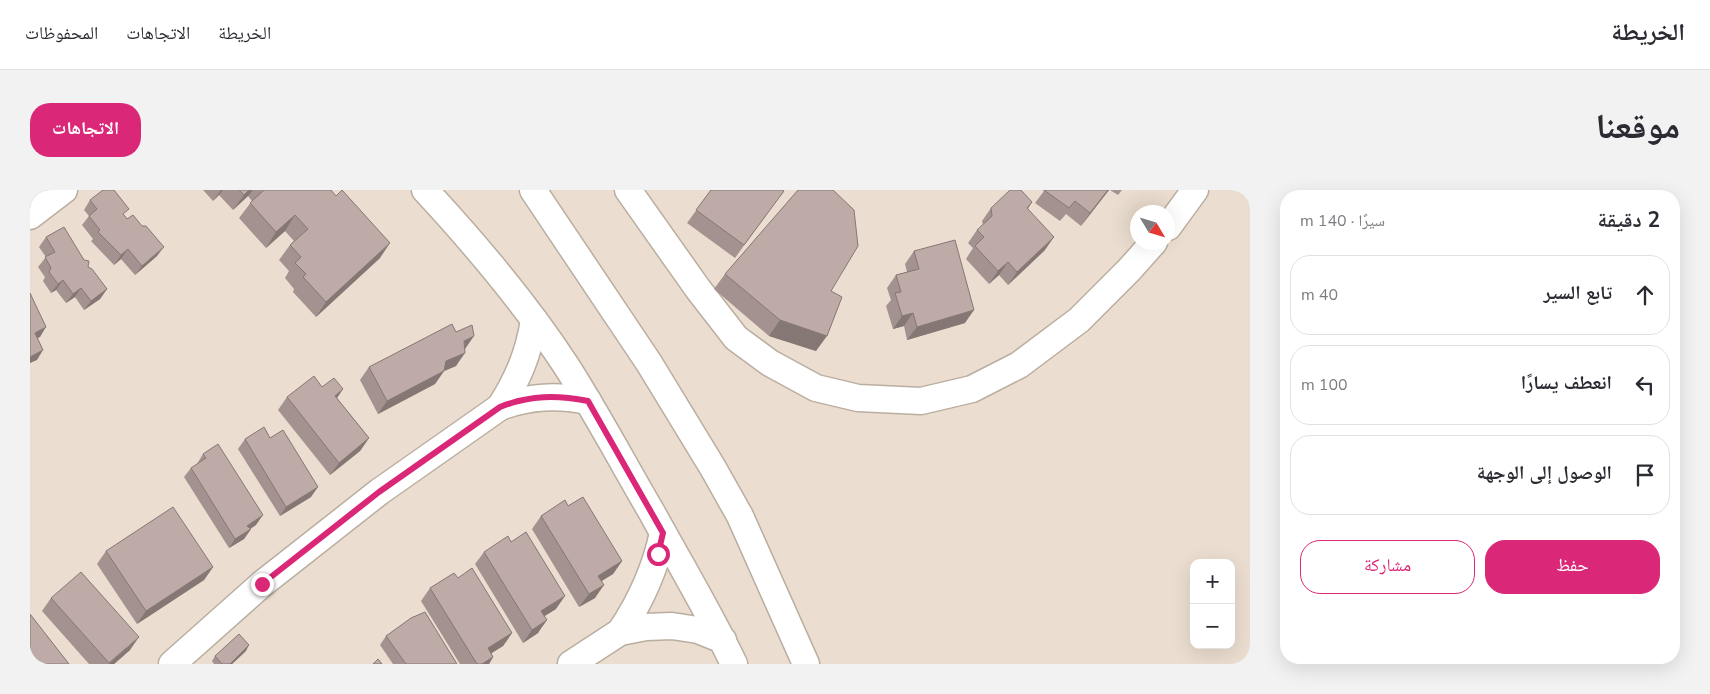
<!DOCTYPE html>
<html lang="ar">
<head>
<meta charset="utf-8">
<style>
  :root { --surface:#fff; --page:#f2f2f3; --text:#2b2b33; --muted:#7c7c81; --line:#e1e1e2; --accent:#db2777 }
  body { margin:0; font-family:"Nunito Sans","Noto Naskh Arabic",sans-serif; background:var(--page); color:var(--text); direction:rtl }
  .controls { position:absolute; right:15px; bottom:15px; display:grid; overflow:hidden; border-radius:10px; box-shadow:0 5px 20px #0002 }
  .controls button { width:45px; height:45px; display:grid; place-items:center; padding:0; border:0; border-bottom:1px solid var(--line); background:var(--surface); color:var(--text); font:25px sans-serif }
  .compass { position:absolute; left:1100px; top:15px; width:45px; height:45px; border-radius:50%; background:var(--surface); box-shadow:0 5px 20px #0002; rotate:128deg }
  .stop { position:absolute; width:15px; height:15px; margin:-11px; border:4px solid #db2777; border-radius:50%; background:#fff }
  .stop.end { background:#db2777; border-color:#fff; box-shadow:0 1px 5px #0008 }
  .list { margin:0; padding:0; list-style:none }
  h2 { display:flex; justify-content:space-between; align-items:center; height:65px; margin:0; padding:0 20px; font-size:21px }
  h2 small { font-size:16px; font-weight:400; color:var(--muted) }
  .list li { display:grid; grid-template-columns:32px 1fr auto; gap:15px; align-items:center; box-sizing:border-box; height:80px; margin:0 10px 10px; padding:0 10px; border:1px solid var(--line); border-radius:20px }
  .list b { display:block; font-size:19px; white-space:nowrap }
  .list em { font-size:16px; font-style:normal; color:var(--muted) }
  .actions { display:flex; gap:10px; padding:15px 20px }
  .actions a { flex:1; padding:11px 0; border:1px solid var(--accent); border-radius:20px; text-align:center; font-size:18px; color:var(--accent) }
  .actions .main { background:var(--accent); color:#fff }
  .icon { flex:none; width:28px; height:28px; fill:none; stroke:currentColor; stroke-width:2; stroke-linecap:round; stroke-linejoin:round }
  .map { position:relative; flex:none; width:1220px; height:474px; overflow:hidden; direction:ltr; border-radius:20px }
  header { display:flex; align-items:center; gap:30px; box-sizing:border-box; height:70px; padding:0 25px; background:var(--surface); border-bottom:1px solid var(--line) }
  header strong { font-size:24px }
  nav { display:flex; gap:28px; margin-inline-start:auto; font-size:18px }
  .intro { display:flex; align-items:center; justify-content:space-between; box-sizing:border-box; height:120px; padding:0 30px }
  h1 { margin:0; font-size:35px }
  .button { padding:12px 22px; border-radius:20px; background:var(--accent); color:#fff; font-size:18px; font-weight:700 }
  main { display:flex; gap:30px; padding:0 30px }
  aside { flex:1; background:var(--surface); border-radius:20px; box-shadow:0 5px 20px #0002 }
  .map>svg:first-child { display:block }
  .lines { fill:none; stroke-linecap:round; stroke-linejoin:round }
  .minor-casing { stroke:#baaea0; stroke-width:29 }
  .minor { stroke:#fff; stroke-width:26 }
  .wall { fill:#a3928f }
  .shaded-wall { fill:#857774 }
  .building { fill:#beaaa6; stroke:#857774 }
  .route { stroke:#db2777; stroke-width:6 }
</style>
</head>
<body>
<header>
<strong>الخريطة</strong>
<nav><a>الخريطة</a><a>الاتجاهات</a><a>المحفوظات</a></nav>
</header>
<div class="intro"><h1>موقعنا</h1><a class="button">الاتجاهات</a></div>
<main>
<aside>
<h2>2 دقيقة<small>سيرًا · 140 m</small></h2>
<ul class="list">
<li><svg class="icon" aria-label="ahead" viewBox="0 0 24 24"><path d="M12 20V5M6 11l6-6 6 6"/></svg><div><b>تابع السير</b></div><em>40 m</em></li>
<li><svg class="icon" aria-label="left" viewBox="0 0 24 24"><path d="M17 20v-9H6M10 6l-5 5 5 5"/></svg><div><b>انعطف يسارًا</b></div><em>100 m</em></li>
<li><svg class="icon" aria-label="arrive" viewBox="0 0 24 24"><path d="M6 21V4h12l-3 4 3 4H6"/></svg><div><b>الوصول إلى الوجهة</b></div></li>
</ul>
<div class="actions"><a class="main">حفظ</a><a>مشاركة</a></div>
</aside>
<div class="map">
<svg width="1220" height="474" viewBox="0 0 1220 474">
  <rect width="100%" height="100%" fill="#ebded0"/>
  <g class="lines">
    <g class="minor-casing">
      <g id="minor">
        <path d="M395 0C446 55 496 114 537 177 567 224 593 273 621 321 649 372 679 422 704 474"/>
        <path d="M503 0 619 173 683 278 710 326 776 474"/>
        <path d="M598 0 668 99 706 148 740 173 786 198 828 208 891 211 942 199 989 175 1049 130 1099 80 1124 52"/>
        <path d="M0 26 34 0"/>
        <path d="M1138 37 1165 0"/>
        <path d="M470 217C488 189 499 163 504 130"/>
        <path d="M590 442C611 411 625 380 633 343"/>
        <path d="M142 474 232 394 349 302 470 217C500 206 527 205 558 211"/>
        <path d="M541 474 590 442 616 437 642 436 668 440 693 450"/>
      </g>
    </g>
    <use href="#minor" class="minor"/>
  </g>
  <g class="wall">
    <path d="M173 0H301L350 68 286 127 263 102 264 99 255 88 259 81 249 70 260 55 264 51 255 41 236 58 209 28 222 11 218 6 203 20 189 5 183 11Z"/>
    <path d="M681 0 744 14 705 68 657 33Z"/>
    <path d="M1012 0H1079L1051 36 1036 24 1030 31 1005 13 1014 1Z"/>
    <path d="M1080 0H1092L1088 5Z"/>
    <path d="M60 10 94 25 127 66 105 85 91 69 84 75 61 51 63 49 52 35 59 26 54 20Z"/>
    <path d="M1002 12 998 19 1015 60 978 95 969 85 959 94 936 69 943 58 938 53 947 40 953 35 952 31 961 18Z"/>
    <path d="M16 47 54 70 58 77 77 99 70 109 54 120 45 107 36 113 26 100 21 103 13 91 15 87 8 77 16 67 9 57Z"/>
    <path d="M884 61 935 133 877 150 874 136 863 139 856 116 861 110 857 98 866 85 877 82 875 74Z"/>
    <path d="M695 84 801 101 786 161 739 146 684 99Z"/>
    <path d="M435 159 426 176 414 181 405 194 348 224 330 190 339 177Z"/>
    <path d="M292 197 313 199 307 208 339 248 330 261 300 285 248 220 257 207Z"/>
    <path d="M240 248 281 307 250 326 208 259 215 249Z"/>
    <path d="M173 264 226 335 220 339H221L214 349 199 358 154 287 161 278 167 274Z"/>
    <path d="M538 316 592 371 583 384 571 391 565 408 549 417 502 339 511 326Z"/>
    <path d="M76 361 183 377 174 390 107 434 67 374Z"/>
    <path d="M454 362 526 419 514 426 508 443 493 453 445 374Z"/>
    <path d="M428 388 482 443 473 456 461 463 463 467 459 474H430L391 411 400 398Z"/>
    <path d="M21 408 100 460 84 474H59L12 421Z"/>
    <path d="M356 446 427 474H363L350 455Z"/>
    <path d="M216 461 202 474H184L182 471 185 466Z"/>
  </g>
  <g class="shaded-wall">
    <path d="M191 0H193L189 5 183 11Z"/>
    <path d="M219 0H223L218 6 203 20 214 5Z"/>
    <path d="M1078 0H1079L1051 36 1060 23Z"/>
    <path d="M265 25 255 41 236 58 246 42Z"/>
    <path d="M1024 47 1015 60 978 95 987 82Z"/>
    <path d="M360 53 350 68 286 127 296 112Z"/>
    <path d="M134 57 127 66 105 85 112 76Z"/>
    <path d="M98 59 91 69 84 75 91 65Z"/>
    <path d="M978 72 969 85 959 94 968 81Z"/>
    <path d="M33 90 26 100 21 103 28 94Z"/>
    <path d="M51 98 45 107 36 113 43 104Z"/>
    <path d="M77 99 70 109 54 120 61 111Z"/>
    <path d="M944 120 935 133 877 150 887 137Z"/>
    <path d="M883 123 874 136 863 139 872 126Z"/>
    <path d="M750 130 797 146 786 161 739 146Z"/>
    <path d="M16 137 10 147 0 152 5 143Z"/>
    <path d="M444 146 435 159 434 151Z"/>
    <path d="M13 160 7 170 0 173V167Z"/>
    <path d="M435 163 426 176 407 184 416 171Z"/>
    <path d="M414 181 405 194 348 224 357 211Z"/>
    <path d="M313 199 304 212 305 206Z"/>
    <path d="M339 248 330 261 300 285 309 273Z"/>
    <path d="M288 297 281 307 250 326 256 317Z"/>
    <path d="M233 325 226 335 210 345 217 336Z"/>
    <path d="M221 339 214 349 199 358 205 349Z"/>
    <path d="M592 371 583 384 559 399 568 386Z"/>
    <path d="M183 377 174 390 107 434 116 421Z"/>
    <path d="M574 395 565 408 549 417 559 404Z"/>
    <path d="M535 406 526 419 502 434 511 421Z"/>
    <path d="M517 430 508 443 493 453 502 440Z"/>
    <path d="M482 443 473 456 449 471 458 458Z"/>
    <path d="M109 447 100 460 84 474H79Z"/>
    <path d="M219 455 216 461 202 474H200Z"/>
    <path d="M463 467 459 474H452Z"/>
  </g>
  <g class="building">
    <path d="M73 0H84L99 19 93 24 97 29 103 25 112 36H116L134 57 112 76 98 59 91 65 68 42 70 40 59 26 67 19 60 10Z"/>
    <path d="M209 0H219L214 5Z"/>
    <path d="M234 0H301L306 6 312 0 360 53 296 112 273 87 276 84 265 73 271 67 260 55 278 39 265 25 246 42 220 13Z"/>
    <path d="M681 0H752L754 1 714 55 666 20Z"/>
    <path d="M768 0H803L824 20 828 56 801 101 812 107 797 146 750 130 695 84Z"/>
    <path d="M980 0H991L1002 12 997 18 1024 47 987 82 978 72 968 81 945 56 954 47 947 40 962 26 961 18Z"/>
    <path d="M1014 0H1078L1060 23 1045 11 1039 18Z"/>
    <path d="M34 37 54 70 59 71 58 77 62 79 77 99 61 111 51 98 43 104 33 90 28 94 19 82 21 78 15 67 25 62 16 47Z"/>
    <path d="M925 50 944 120 887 137 883 123 872 126 865 103 871 102 866 85 889 79 884 61Z"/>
    <path d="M0 103 16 137 5 143 13 160 0 167Z"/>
    <path d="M422 134 426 142 442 135 444 146 434 151 435 163 416 171 414 181 357 211 339 177Z"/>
    <path d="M284 186 292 197 304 188 313 199 305 206 339 248 309 273 257 207Z"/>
    <path d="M234 237 240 248 253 240 288 297 256 317 215 249Z"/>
    <path d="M188 254 233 325 217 336 221 339 205 349 161 278 176 268 173 264Z"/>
    <path d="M553 307 592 371 568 386 574 395 559 404 511 326 535 310 538 316Z"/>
    <path d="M143 317 183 377 116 421 76 361Z"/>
    <path d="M496 342 535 406 511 421 517 430 502 440 454 362 478 346 481 352Z"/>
    <path d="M442 378 482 443 458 458 463 467 452 474H447L400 398 424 383 428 388Z"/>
    <path d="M51 382 109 447 79 473 21 408Z"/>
    <path d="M395 422 427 474H376L356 446 381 428Z"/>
    <path d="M0 424 39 474H0Z"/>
    <path d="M209 444 219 455 200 474H192L185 466Z"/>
    <path d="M348 469 352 474H343Z"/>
  </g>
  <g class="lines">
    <path class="route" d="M232 394 349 302 470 217C500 205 527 205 558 211L633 343 628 364"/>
  </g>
</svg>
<div class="controls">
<button>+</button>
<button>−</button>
</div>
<svg class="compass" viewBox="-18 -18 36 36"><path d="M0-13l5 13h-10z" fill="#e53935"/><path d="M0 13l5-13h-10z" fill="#7c7c81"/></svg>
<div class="stop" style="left:628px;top:364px"></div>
<div class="stop end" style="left:232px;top:394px"></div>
</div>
</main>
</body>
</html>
